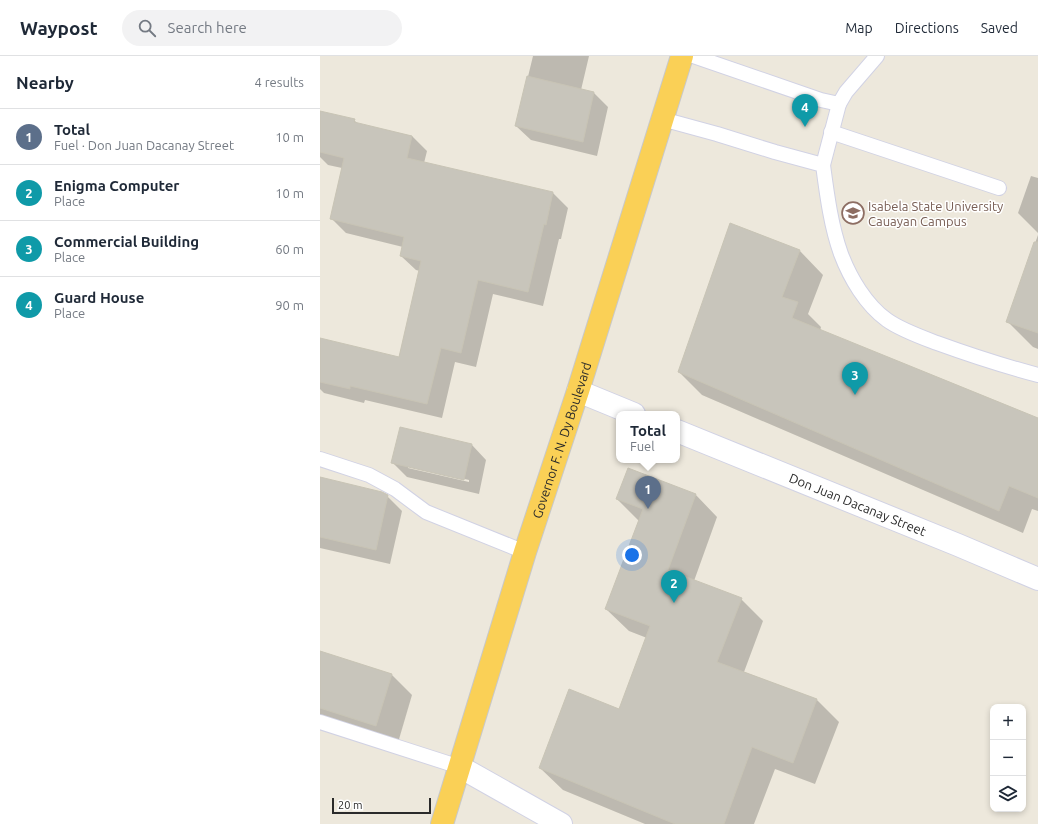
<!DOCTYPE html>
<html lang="en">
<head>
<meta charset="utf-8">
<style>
  :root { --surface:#fff; --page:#f2f2f3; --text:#1f2937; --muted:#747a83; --line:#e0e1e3; --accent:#373fff }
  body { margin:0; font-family:Ubuntu,sans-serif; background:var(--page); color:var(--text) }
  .controls { position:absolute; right:12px; bottom:12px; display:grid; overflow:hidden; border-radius:8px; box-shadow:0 2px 6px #0003 }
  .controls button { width:36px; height:36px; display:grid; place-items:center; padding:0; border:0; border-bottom:1px solid var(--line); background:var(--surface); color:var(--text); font:20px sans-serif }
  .scale { position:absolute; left:12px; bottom:10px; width:99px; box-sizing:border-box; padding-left:4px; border:2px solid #2a2a2a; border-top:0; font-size:11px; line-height:14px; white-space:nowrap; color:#2a2a2a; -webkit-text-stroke:3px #fff; paint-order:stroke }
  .you { position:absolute; left:312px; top:499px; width:14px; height:14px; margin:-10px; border:3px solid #fff; border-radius:50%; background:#1a73e8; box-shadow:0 0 0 6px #1a73e833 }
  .badge { display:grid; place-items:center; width:26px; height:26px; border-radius:50%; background:var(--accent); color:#fff; font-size:13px; font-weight:700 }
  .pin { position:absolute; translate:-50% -33px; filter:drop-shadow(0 1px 2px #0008) }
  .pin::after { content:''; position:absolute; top:21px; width:14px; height:12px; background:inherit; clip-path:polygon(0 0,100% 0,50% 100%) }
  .popup { position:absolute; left:296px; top:355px; width:64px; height:52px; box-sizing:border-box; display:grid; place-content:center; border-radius:8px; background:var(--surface); filter:drop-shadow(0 1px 3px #0005); font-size:13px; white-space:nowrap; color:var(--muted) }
  .popup b { font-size:15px; color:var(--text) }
  .popup::after { content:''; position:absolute; left:50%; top:100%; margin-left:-8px; border:8px solid transparent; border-top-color:var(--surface) }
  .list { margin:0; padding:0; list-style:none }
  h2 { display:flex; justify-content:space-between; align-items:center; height:52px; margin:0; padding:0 16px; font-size:17px }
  h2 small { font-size:13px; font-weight:400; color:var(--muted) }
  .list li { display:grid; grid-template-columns:26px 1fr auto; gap:12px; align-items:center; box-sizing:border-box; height:56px; padding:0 16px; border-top:1px solid var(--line) }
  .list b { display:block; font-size:15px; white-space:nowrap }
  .list p { margin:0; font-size:13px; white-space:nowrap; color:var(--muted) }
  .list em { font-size:13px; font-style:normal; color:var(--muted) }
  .icon { flex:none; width:22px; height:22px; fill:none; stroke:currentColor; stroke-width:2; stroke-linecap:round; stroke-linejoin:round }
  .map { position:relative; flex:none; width:718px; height:768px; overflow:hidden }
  header { display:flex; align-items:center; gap:24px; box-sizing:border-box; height:56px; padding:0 20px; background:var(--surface); border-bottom:1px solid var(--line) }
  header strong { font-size:19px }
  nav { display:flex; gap:22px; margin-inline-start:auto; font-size:14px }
  .search { width:280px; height:36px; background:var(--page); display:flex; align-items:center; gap:10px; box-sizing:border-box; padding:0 14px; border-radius:22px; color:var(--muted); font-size:15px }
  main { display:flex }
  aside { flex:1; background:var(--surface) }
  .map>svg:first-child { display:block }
  .shadow { fill:#0003; fill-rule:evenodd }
  .building { fill:#c8c5bb; stroke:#c8c4b5 }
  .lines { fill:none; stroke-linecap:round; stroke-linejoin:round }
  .service-casing { stroke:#d1d2e4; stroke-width:16 }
  .minor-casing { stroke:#d1d2e4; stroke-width:24 }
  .tertiary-casing { stroke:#d1d2e4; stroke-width:24 }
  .trunk-casing { stroke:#c8c8c8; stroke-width:24 }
  .service { stroke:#fff; stroke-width:14 }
  .minor { stroke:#fff; stroke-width:22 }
  .tertiary { stroke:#fff; stroke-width:22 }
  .trunk { stroke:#fad056; stroke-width:22 }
  .labels { text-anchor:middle; stroke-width:3; stroke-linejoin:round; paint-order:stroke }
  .education-label { font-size:13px; fill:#785e54; stroke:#fff; text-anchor:start }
  .street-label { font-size:13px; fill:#2a2a2a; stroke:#fff }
</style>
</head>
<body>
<header>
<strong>Waypost</strong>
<div class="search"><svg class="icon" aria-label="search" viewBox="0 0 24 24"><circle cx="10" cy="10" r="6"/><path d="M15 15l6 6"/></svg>Search here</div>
<nav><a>Map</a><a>Directions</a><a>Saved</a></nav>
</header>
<main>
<aside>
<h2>Nearby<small>4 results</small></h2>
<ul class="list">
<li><span class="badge" style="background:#5c6f8a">1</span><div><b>Total</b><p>Fuel · Don Juan Dacanay Street</p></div><em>10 m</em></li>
<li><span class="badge" style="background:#0f9aa8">2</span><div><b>Enigma Computer</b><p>Place</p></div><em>10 m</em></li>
<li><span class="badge" style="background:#0f9aa8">3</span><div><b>Commercial Building</b><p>Place</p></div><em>60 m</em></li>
<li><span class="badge" style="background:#0f9aa8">4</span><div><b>Guard House</b><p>Place</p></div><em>90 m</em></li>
</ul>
</aside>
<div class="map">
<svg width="718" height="768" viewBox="0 0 718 768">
  <rect width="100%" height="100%" fill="#ede8dc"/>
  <g class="shadow">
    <path d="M213 0H269L261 34 274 37 288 51 277 100 211 84 196 70Z"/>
    <path d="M34 64 38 68 92 80 107 95 104 107 233 137 248 152 241 183H239L223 250 173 238 156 311 135 306 122 362 45 344 44 347 4 337 0 333V283L79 302 100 215 96 214 81 200 83 191 26 177 11 162 22 112 8 109 0 101V67Z"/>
    <path d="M711 120 718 122V177L698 157Z"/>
    <path d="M410 168 480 195 503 219 488 258 501 271 500 275 718 365V455L712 453 703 477 382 339 359 316Z"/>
    <path d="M718 179V293L713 291 687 265Z"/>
    <path d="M152 389 166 404 159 438 87 421 72 406ZM88 410 149 424V426L88 412Z"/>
    <path d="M0 422 67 440 82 455 70 508 0 492Z"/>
    <path d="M375 438 397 461 374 525 421 543 443 565 424 616 496 643 519 666 495 728 455 713 434 768H325L243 734 220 712 300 654 327 582 309 575 286 553 320 466 297 443Z"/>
    <path d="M0 596 71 618 92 639 77 690 0 665Z"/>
  </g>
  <g class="building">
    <path d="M207 20 274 36 263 86 195 70Z"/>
    <path d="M0 55 35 63 34 66 92 80 87 102 233 136 226 169 224 168 208 236 158 224 141 297 121 292 107 348 30 330V333L0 326V282L79 301 101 205 80 200 84 181 10 163 24 102 0 96Z"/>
    <path d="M410 167 480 194 462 241 478 246 472 262 718 362V442L689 430 679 455 358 316Z"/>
    <path d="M714 186H718V277L686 266Z"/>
    <path d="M80 371 152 388 144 424 71 407Z"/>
    <path d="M308 412 376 438 348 514 422 542 397 606 497 643 473 707 432 691 404 768H355L219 712 249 633 299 653 330 570 285 553 323 453 296 443Z"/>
    <path d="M0 421 62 436 68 439 56 494 0 481Z"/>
    <path d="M0 595 72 618 56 670 0 652Z"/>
  </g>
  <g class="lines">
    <g class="service-casing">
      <g id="service">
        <path d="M373 0 501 44 519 48 526 36 557 0"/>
        <path d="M342 63 397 78 455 96 503 109C507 139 511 170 521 198 530 222 546 249 567 264 581 274 601 281 617 287 650 299 684 310 718 319"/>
        <path d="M511 76 679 132"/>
        <path d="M503 109 519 48"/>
        <path d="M0 403 49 419 75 433 106 456 205 496"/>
        <path d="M0 666 140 711"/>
      </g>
    </g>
    <g class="minor-casing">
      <path id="minor" d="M140 711 241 768"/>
    </g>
    <g class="tertiary-casing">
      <g id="tertiary">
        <path d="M258 335 314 358"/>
        <path id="s1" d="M357 375 638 489 718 523"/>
      </g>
    </g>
    <g class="trunk-casing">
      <g id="trunk">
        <path id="s2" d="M122 768 205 496 258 335 362 0"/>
      </g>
    </g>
    <use href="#service" class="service"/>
    <use href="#minor" class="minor"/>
    <use href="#tertiary" class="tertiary"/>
    <use href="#trunk" class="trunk"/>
  </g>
  <defs>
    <g id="university-ring" transform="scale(1.15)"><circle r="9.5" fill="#fff" stroke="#8d6e63" stroke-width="1.5"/><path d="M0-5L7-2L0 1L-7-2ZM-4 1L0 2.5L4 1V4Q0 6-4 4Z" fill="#8d6e63"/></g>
  </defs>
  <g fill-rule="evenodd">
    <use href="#university-ring" x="533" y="157"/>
  </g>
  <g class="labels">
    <g class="education-label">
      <text x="548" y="155">Isabela State University<tspan x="548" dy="15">Cauayan Campus</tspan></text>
    </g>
    <g class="street-label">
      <text dy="5" stroke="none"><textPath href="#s2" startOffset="402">Governor F. N. Dy Boulevard</textPath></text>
      <text dy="5" stroke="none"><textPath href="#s1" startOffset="195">Don Juan Dacanay Street</textPath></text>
    </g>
  </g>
</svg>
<div class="controls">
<button>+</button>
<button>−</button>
<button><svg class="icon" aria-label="layers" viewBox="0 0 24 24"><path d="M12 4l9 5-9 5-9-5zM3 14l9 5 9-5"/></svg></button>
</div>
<div class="scale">20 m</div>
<div class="you"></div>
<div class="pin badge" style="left:328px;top:453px;background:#5c6f8a">1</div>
<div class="popup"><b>Total</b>Fuel</div>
<div class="pin badge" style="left:354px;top:547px;background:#0f9aa8">2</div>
<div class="pin badge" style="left:535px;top:339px;background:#0f9aa8">3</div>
<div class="pin badge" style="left:485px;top:71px;background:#0f9aa8">4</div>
</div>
</main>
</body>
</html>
